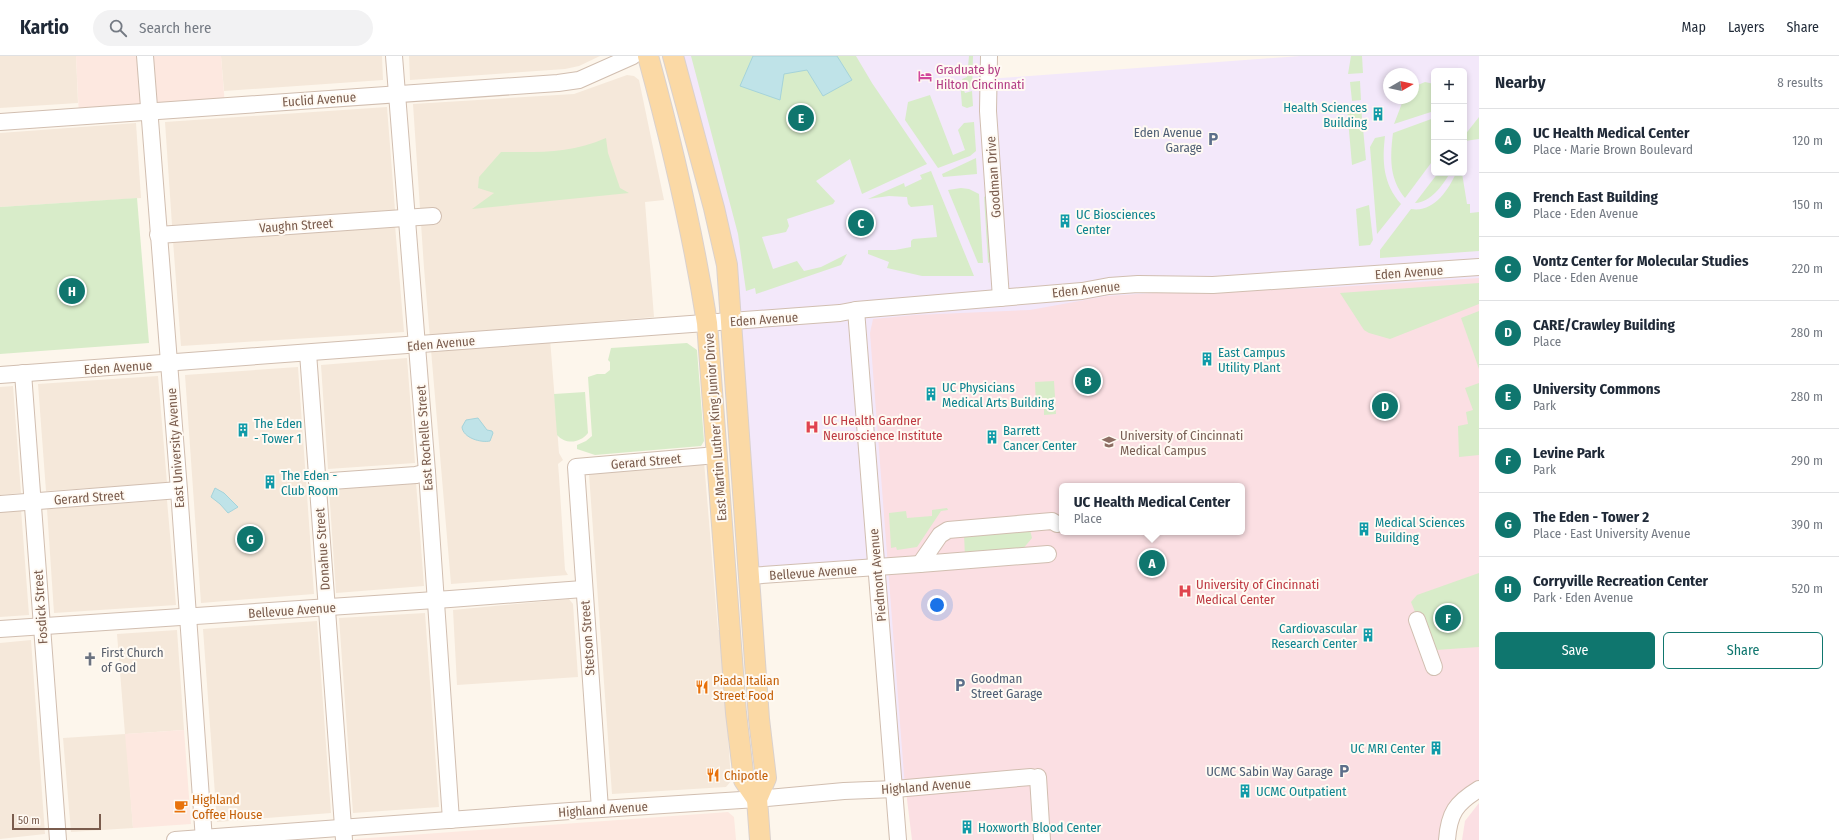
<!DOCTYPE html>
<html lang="en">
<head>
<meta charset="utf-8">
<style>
  :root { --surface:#fff; --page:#f2f2f3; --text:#1f2937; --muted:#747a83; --line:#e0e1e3; --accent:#0f766e }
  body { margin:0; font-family:"Fira Sans Condensed",sans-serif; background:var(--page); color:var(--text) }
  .controls { position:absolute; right:12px; top:12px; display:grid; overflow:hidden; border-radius:6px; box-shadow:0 2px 6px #0003 }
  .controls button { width:36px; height:36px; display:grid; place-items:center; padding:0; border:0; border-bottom:1px solid var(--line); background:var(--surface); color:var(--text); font:20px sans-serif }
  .compass { position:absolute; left:1383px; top:12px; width:36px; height:36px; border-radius:50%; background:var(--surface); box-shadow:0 2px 6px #0003; rotate:81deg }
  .scale { position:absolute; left:12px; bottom:10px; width:89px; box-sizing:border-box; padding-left:4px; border:2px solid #7a5c4d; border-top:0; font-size:11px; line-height:14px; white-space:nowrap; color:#7a5c4d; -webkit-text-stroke:3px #fffaf3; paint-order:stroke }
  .you { position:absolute; left:937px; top:549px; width:14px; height:14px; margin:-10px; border:3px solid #fff; border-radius:50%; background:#1a73e8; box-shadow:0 0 0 6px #1a73e833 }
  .badge { display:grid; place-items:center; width:26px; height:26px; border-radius:50%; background:var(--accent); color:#fff; font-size:13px; font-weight:700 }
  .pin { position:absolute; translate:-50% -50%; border:2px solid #fff; box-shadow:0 1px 4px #0006 }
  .popup { position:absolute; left:1059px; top:427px; width:186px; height:52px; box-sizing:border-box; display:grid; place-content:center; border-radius:6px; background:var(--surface); filter:drop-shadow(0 1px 3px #0005); font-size:13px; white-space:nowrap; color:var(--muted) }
  .popup b { font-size:15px; color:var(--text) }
  .popup::after { content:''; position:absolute; left:50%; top:100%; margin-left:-8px; border:8px solid transparent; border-top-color:var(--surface) }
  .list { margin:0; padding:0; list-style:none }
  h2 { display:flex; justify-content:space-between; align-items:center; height:52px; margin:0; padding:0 16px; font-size:17px }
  h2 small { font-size:13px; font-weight:400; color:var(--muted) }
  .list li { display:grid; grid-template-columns:26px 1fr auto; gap:12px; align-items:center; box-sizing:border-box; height:64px; padding:0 16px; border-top:1px solid var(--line) }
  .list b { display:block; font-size:15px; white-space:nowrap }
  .list p { margin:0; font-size:13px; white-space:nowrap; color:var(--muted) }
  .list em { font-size:13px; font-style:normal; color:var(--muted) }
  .actions { display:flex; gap:8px; padding:12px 16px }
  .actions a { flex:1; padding:9px 0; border:1px solid var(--accent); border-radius:6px; text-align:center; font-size:14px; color:var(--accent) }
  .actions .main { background:var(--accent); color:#fff }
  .icon { flex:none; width:22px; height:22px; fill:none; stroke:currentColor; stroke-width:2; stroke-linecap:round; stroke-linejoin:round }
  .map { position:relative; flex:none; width:1479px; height:784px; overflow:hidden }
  header { display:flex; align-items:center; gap:24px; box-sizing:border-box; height:56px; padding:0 20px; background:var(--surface); border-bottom:1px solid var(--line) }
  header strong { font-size:19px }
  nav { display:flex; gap:22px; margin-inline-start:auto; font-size:14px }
  .search { width:280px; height:36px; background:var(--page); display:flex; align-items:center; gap:10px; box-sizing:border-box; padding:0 14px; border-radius:22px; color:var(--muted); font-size:15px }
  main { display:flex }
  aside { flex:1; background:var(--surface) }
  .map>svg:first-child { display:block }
  .residential { fill:#f5e8da }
  .commercial { fill:#fde8e0 }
  .education { fill:#f3e8fa; fill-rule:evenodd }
  .medical { fill:#fbdfe3; fill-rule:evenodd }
  .green { fill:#d8ecc9 }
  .water { fill:#bfe3e8; stroke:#a5d3da }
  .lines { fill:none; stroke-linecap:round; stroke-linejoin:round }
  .minor-casing { stroke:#d1beb0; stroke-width:18 }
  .major-casing { stroke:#dad1cd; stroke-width:22 }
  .minor { stroke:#fff; stroke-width:16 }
  .major { stroke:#fbd9a5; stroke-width:20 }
  .labels { text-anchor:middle; stroke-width:4; stroke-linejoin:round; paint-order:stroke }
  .hotel-label { font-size:13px; fill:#b23c85; stroke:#fffaf3; text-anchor:start }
  .street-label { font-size:13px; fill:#7a5c4d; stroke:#fffaf3 }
  .culture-label { font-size:13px; fill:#0d838f; stroke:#fffaf3; text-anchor:start }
  .service-label { font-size:13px; fill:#4e5e75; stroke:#fffaf3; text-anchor:end }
  .health-label { font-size:13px; fill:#be3a42; stroke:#fffaf3; text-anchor:start }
  .education-label { font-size:13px; fill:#785e54; stroke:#fffaf3; text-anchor:start }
  .worship-label { font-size:13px; fill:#5b616d; stroke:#fffaf3; text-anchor:start }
  .food-label { font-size:13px; fill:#c56008; stroke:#fffaf3; text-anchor:start }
</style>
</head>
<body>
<header>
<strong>Kartio</strong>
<div class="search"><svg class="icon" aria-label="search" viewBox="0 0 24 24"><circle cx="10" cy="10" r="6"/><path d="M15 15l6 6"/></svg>Search here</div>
<nav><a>Map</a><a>Layers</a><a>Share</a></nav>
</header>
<main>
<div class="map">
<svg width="1479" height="784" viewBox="0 0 1479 784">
  <rect width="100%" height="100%" fill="#fdf6ec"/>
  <g class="residential">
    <path d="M0 0H76L78 47 0 52Z"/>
    <path d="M221 0H382L383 24 224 35Z"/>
    <path d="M409 0H600L579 10 565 13 410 24Z"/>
    <path d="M627 19 634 20 639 24 664 144 645 146 654 261 549 270 559 397 563 404 558 408 559 420 565 514 568 519 451 528 424 212 413 48 574 38Z"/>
    <path d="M387 51 395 154 172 169 165 66Z"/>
    <path d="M136 67 141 142 0 151V77Z"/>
    <path d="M395 169 404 276 181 290 173 185Z"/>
    <path d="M407 302 415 407 328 413 321 309Z"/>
    <path d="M298 311 314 538 201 547 185 319Z"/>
    <path d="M158 320 167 427 46 435 38 328Z"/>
    <path d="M13 330 21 437 0 439V331Z"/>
    <path d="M704 405 718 574H721L731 725 726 731 612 738 589 418 646 413 657 409Z"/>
    <path d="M416 426 424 530 336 537 329 433Z"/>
    <path d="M167 444 176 549 54 557 47 453Z"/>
    <path d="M21 453 29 559 0 561V455Z"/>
    <path d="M569 543 573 548 578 621 457 629 453 554Z"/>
    <path d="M425 557 439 751 353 757 339 562Z"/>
    <path d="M317 565 331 757 217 766 203 573Z"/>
    <path d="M177 574 184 674 126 678 133 772 71 776 63 682 125 678 117 578Z"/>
    <path d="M31 584 45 778 0 783V587Z"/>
  </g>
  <g class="commercial">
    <path d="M76 0H221L225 50 79 60Z"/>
    <path d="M184 674 191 768 133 772 125 678Z"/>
    <path d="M728 756 734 761 736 784H355V783Z"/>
  </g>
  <path class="education" d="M673 0H989L988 23 1300 0H1479V733L1467 740 1447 784 895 733 876 511 749 520 727 209ZM1434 15H1464V117H1434ZM1389 18H1413V42H1389ZM1062 430H1242V476H1062Z"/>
  <g class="medical">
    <path d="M1479 222V726L1449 749 1441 767 1439 784H912L904 719 870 277 873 263 915 259 1030 254 1107 240 1185 235 1321 232ZM1062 430H1242V476H1062Z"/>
    <path d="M1479 747V784H1462L1465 765Z"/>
  </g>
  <g class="green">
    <path d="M691 0H856L872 27 927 108 862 138 850 103 816 125 835 145 833 148 787 163 789 170 786 176 762 181 773 213 797 205 804 215 821 211 847 198 841 209 756 238 755 232 746 235 738 178Z"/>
    <path d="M969 0H973L972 32 966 33 962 23 967 21Z"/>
    <path d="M1351 0H1362L1363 17 1348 18Z"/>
    <path d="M960 25 965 37 972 35 973 50 967 52 962 50Z"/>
    <path d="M1360 25 1361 44 1352 45 1350 26Z"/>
    <path d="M1425 26 1434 28V55L1394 68 1404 42H1413V31Z"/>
    <path d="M930 39 953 99 965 94 958 74 964 67 974 66 976 95 970 100 938 112 905 64 908 46Z"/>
    <path d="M1361 51 1366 104 1352 109 1347 52Z"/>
    <path d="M1479 61V83L1465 85 1464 80Z"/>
    <path d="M1434 62V103L1405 142C1389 123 1390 101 1393 77Z"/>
    <path d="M1385 80C1382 105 1383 128 1401 148L1377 178 1370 91 1375 82Z"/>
    <path d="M606 82 608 97 620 132 629 137 472 153 494 137 478 132 479 121 501 96C539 96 570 98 606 82Z"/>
    <path d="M976 102 977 118 943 121 942 118Z"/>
    <path d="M931 115 974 220H922L887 212 889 206 868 198V194H895L911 191V185L913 183 937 181 933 149 911 151 908 148 907 141 889 140 868 143 904 127 905 131 922 123 920 119Z"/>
    <path d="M1438 117H1450C1442 130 1431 146 1415 147Z"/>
    <path d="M1456 117H1462L1467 148H1470V157L1479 156V195L1380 202V194L1411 153C1433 157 1448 135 1456 117Z"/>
    <path d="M961 132 969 133 979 138 983 207H978L948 134Z"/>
    <path d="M984 140 986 143 990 206 988 207Z"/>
    <path d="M137 142 149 287 0 298V151Z"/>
    <path d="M1369 149 1373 184 1370 189 1359 190 1356 153Z"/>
    <path d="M1479 227V248L1390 283 1369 277 1364 274 1340 237Z"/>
    <path d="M1479 255V313L1461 262Z"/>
    <path d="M687 287 697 294 704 385 701 390 595 399 577 393V389L586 385 592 380 588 321 597 318H605L610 314V306L608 304 611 292Z"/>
    <path d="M1054 325 1056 358 1044 359V349H1036L1035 326Z"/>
    <path d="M1479 327V399L1459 401 1458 370 1468 368 1466 356 1473 354 1465 332Z"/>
    <path d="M585 336 588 377C580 387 566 389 557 379L554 338Z"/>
    <path d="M947 452 948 454 941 455 917 491 897 494 896 491 891 492 889 457 906 455 907 462 932 460V454Z"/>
    <path d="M1030 474 1032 482 1022 494 965 501 964 478Z"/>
    <path d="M1479 517V591L1436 594 1429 590 1411 546 1417 539Z"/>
  </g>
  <g class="water">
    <path d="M753 0H837L852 24 823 40 807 14 784 18 780 44 740 30Z"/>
    <path d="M478 362 487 374 492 375 493 377 490 385C481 387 463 382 462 371L466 364Z"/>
    <path d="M215 432 224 437 238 451 228 457 220 448 211 441Z"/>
  </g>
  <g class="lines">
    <g class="minor-casing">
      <g id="minor">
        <path d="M145 0 179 434 204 784"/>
        <path d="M394 0 427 416 451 764"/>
        <path d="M989 0 988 55 1001 242"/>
        <path d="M0 66 558 27 579 24 633 0"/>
        <path d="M158 179 433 160"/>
        <path d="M856 254 898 784"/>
        <path d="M308 297 344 784"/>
        <path d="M23 317 58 784"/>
        <path d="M0 319 840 257 856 254 1082 235 1109 230 1138 228 1213 229 1479 211"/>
        <path d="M317 426 416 419 427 416"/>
        <path d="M0 448 179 434"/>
        <path d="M1048 498 920 508 940 479 948 474 1052 465 1057 468"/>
        <path d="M749 520 920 508"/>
        <path d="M1417 564 1434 611"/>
        <path d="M0 573 450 543 583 533"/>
        <path d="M1038 721 1042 784"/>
        <path d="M600 753 576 411 717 399"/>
        <path d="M175 784 570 755 757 743 844 735 895 733 1031 721"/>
        <path d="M1447 784C1449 757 1456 747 1479 733"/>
      </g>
    </g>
    <g class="major-casing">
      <g id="major">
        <path d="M648 0C672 88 693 177 707 267L736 657 744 724 757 743"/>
        <path d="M673 0 714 152 727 209 759 663 766 722 757 743 760 784"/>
      </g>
    </g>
    <use href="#minor" class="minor"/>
    <use href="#major" class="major"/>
  </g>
  <defs>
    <g id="hotel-bare" transform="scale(1.08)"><path d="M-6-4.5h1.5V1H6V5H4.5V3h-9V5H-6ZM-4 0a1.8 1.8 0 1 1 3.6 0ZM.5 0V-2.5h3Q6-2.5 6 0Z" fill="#d1479c" stroke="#fffaf3" stroke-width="2.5" paint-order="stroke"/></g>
    <g id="building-bare" transform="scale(1.08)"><path d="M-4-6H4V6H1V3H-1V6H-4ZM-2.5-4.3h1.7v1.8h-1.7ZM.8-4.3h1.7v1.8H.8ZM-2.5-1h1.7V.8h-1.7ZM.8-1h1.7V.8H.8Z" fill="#0f9aa8" stroke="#fffaf3" stroke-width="2.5" paint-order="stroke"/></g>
    <g id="parking-bare" transform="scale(1.08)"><path d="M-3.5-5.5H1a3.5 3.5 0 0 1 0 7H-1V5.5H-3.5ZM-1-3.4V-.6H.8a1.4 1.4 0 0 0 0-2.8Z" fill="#5c6f8a" stroke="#fffaf3" stroke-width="2.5" paint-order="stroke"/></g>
    <g id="hospital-bare" transform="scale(1.08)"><path d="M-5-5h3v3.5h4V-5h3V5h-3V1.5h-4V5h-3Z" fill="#e0444e" stroke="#fffaf3" stroke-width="2.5" paint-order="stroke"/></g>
    <g id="university-bare" transform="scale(1.08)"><path d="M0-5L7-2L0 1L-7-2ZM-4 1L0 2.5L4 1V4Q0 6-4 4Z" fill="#8d6e63" stroke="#fffaf3" stroke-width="2.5" paint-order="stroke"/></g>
    <g id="church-bare" transform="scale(1.08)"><path d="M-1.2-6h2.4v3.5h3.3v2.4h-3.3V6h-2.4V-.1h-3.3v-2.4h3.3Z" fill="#6b7280" stroke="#fffaf3" stroke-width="2.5" paint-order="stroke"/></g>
    <g id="restaurant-bare" transform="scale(1.08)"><path d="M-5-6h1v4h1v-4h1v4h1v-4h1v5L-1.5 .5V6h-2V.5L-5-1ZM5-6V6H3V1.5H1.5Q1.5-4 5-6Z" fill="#e8710a" stroke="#fffaf3" stroke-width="2.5" paint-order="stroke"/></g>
    <g id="cafe-bare" transform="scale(1.08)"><path d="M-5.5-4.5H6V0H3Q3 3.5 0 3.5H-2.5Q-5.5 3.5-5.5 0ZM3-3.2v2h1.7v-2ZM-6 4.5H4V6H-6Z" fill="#e8710a" stroke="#fffaf3" stroke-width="2.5" paint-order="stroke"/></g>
  </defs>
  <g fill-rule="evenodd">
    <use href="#hotel-bare" x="925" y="20"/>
    <use href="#building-bare" x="1378" y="58"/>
    <use href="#parking-bare" x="1213" y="83"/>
    <use href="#building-bare" x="1065" y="165"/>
    <use href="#building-bare" x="1207" y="303"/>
    <use href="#building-bare" x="931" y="338"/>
    <use href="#hospital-bare" x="812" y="371"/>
    <use href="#building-bare" x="243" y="374"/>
    <use href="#building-bare" x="992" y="381"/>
    <use href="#university-bare" x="1109" y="386"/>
    <use href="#building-bare" x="270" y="426"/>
    <use href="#building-bare" x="1364" y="473"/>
    <use href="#hospital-bare" x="1185" y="535"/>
    <use href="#building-bare" x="1368" y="579"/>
    <use href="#church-bare" x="90" y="603"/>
    <use href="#parking-bare" x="960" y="629"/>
    <use href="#restaurant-bare" x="702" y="631"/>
    <use href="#building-bare" x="1436" y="692"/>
    <use href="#parking-bare" x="1344" y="715"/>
    <use href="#restaurant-bare" x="713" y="719"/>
    <use href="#building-bare" x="1245" y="735"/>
    <use href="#cafe-bare" x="181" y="750"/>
    <use href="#building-bare" x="967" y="771"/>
  </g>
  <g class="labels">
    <g class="hotel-label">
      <text x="936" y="18">Graduate by<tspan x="936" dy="15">Hilton Cincinnati</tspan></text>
    </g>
    <g class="street-label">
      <text transform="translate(319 43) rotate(-4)" y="5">Euclid Avenue</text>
      <text transform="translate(993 121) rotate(-94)" y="5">Goodman Drive</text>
      <text transform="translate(296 169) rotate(-4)" y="5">Vaughn Street</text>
      <text transform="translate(1409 216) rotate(-4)" y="5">Eden Avenue</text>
      <text transform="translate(1086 233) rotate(-6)" y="5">Eden Avenue</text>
      <text transform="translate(764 263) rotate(-4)" y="5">Eden Avenue</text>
      <text transform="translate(441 287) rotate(-5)" y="5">Eden Avenue</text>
      <text transform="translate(118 311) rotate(-4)" y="5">Eden Avenue</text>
      <text transform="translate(715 371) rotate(-94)" y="5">East Martin Luther King Junior Drive</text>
      <text transform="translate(424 382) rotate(-94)" y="5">East Rochelle Street</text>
      <text transform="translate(175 392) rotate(-94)" y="5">East University Avenue</text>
      <text transform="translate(646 405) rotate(-5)" y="5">Gerard Street</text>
      <text transform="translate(89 441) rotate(-4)" y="5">Gerard Street</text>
      <text transform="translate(322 493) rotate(-94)" y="5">Donahue Street</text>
      <text transform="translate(813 516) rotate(-4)" y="5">Bellevue Avenue</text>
      <text transform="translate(877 519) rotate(-95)" y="5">Piedmont Avenue</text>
      <text transform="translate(40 551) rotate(-94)" y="5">Fosdick Street</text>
      <text transform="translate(292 554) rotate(-4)" y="5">Bellevue Avenue</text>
      <text transform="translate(587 582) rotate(-94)" y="5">Stetson Street</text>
      <text transform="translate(926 730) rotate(-4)" y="5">Highland Avenue</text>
      <text transform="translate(603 753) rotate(-4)" y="5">Highland Avenue</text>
    </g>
    <g class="culture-label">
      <text x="1367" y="56" text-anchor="end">Health Sciences<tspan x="1367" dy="15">Building</tspan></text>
      <text x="1076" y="163">UC Biosciences<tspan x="1076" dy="15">Center</tspan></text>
      <text x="1218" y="301">East Campus<tspan x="1218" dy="15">Utility Plant</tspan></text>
      <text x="942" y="336">UC Physicians<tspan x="942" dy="15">Medical Arts Building</tspan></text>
      <text x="254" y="372">The Eden<tspan x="254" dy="15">- Tower 1</tspan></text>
      <text x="1003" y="379">Barrett<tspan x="1003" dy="15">Cancer Center</tspan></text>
      <text x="281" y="424">The Eden -<tspan x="281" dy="15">Club Room</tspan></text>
      <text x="1375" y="471">Medical Sciences<tspan x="1375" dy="15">Building</tspan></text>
      <text x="1357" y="577" text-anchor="end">Cardiovascular<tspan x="1357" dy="15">Research Center</tspan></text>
      <text x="1425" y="697" text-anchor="end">UC MRI Center</text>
      <text x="1256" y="740">UCMC Outpatient</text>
      <text x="978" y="776">Hoxworth Blood Center</text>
    </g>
    <g class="service-label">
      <text x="1202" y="81">Eden Avenue<tspan x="1202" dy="15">Garage</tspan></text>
      <text x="971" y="627" text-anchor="start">Goodman<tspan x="971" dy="15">Street Garage</tspan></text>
      <text x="1333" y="720">UCMC Sabin Way Garage</text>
    </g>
    <g class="health-label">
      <text x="823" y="369">UC Health Gardner<tspan x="823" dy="15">Neuroscience Institute</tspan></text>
      <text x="1196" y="533">University of Cincinnati<tspan x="1196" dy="15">Medical Center</tspan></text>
    </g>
    <g class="education-label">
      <text x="1120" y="384">University of Cincinnati<tspan x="1120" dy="15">Medical Campus</tspan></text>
    </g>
    <g class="worship-label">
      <text x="101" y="601">First Church<tspan x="101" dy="15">of God</tspan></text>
    </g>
    <g class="food-label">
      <text x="713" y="629">Piada Italian<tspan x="713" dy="15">Street Food</tspan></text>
      <text x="724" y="724">Chipotle</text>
      <text x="192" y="748">Highland<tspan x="192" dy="15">Coffee House</tspan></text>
    </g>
  </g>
</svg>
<div class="controls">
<button>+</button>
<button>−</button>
<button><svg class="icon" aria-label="layers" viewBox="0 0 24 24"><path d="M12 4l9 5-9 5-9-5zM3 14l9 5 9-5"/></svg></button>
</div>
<svg class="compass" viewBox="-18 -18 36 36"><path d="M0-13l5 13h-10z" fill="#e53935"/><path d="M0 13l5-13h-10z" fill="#747a83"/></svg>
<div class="scale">50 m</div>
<div class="you"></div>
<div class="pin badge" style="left:1152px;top:507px">A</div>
<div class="popup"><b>UC Health Medical Center</b>Place</div>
<div class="pin badge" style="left:1088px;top:325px">B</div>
<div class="pin badge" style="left:861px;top:167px">C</div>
<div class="pin badge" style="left:1385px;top:350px">D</div>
<div class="pin badge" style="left:801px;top:62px">E</div>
<div class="pin badge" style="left:1448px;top:562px">F</div>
<div class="pin badge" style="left:250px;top:483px">G</div>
<div class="pin badge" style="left:72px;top:235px">H</div>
</div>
<aside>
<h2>Nearby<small>8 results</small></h2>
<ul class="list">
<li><span class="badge">A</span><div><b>UC Health Medical Center</b><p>Place · Marie Brown Boulevard</p></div><em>120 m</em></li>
<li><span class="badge">B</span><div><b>French East Building</b><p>Place · Eden Avenue</p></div><em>150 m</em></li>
<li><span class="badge">C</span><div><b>Vontz Center for Molecular Studies</b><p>Place · Eden Avenue</p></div><em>220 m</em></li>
<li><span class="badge">D</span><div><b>CARE/Crawley Building</b><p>Place</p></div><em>280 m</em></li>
<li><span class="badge">E</span><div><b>University Commons</b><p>Park</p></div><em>280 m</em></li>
<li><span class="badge">F</span><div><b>Levine Park</b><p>Park</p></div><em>290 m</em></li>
<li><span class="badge">G</span><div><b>The Eden - Tower 2</b><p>Place · East University Avenue</p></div><em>390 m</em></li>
<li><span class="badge">H</span><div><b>Corryville Recreation Center</b><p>Park · Eden Avenue</p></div><em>520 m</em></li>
</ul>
<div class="actions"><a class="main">Save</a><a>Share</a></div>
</aside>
</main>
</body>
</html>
